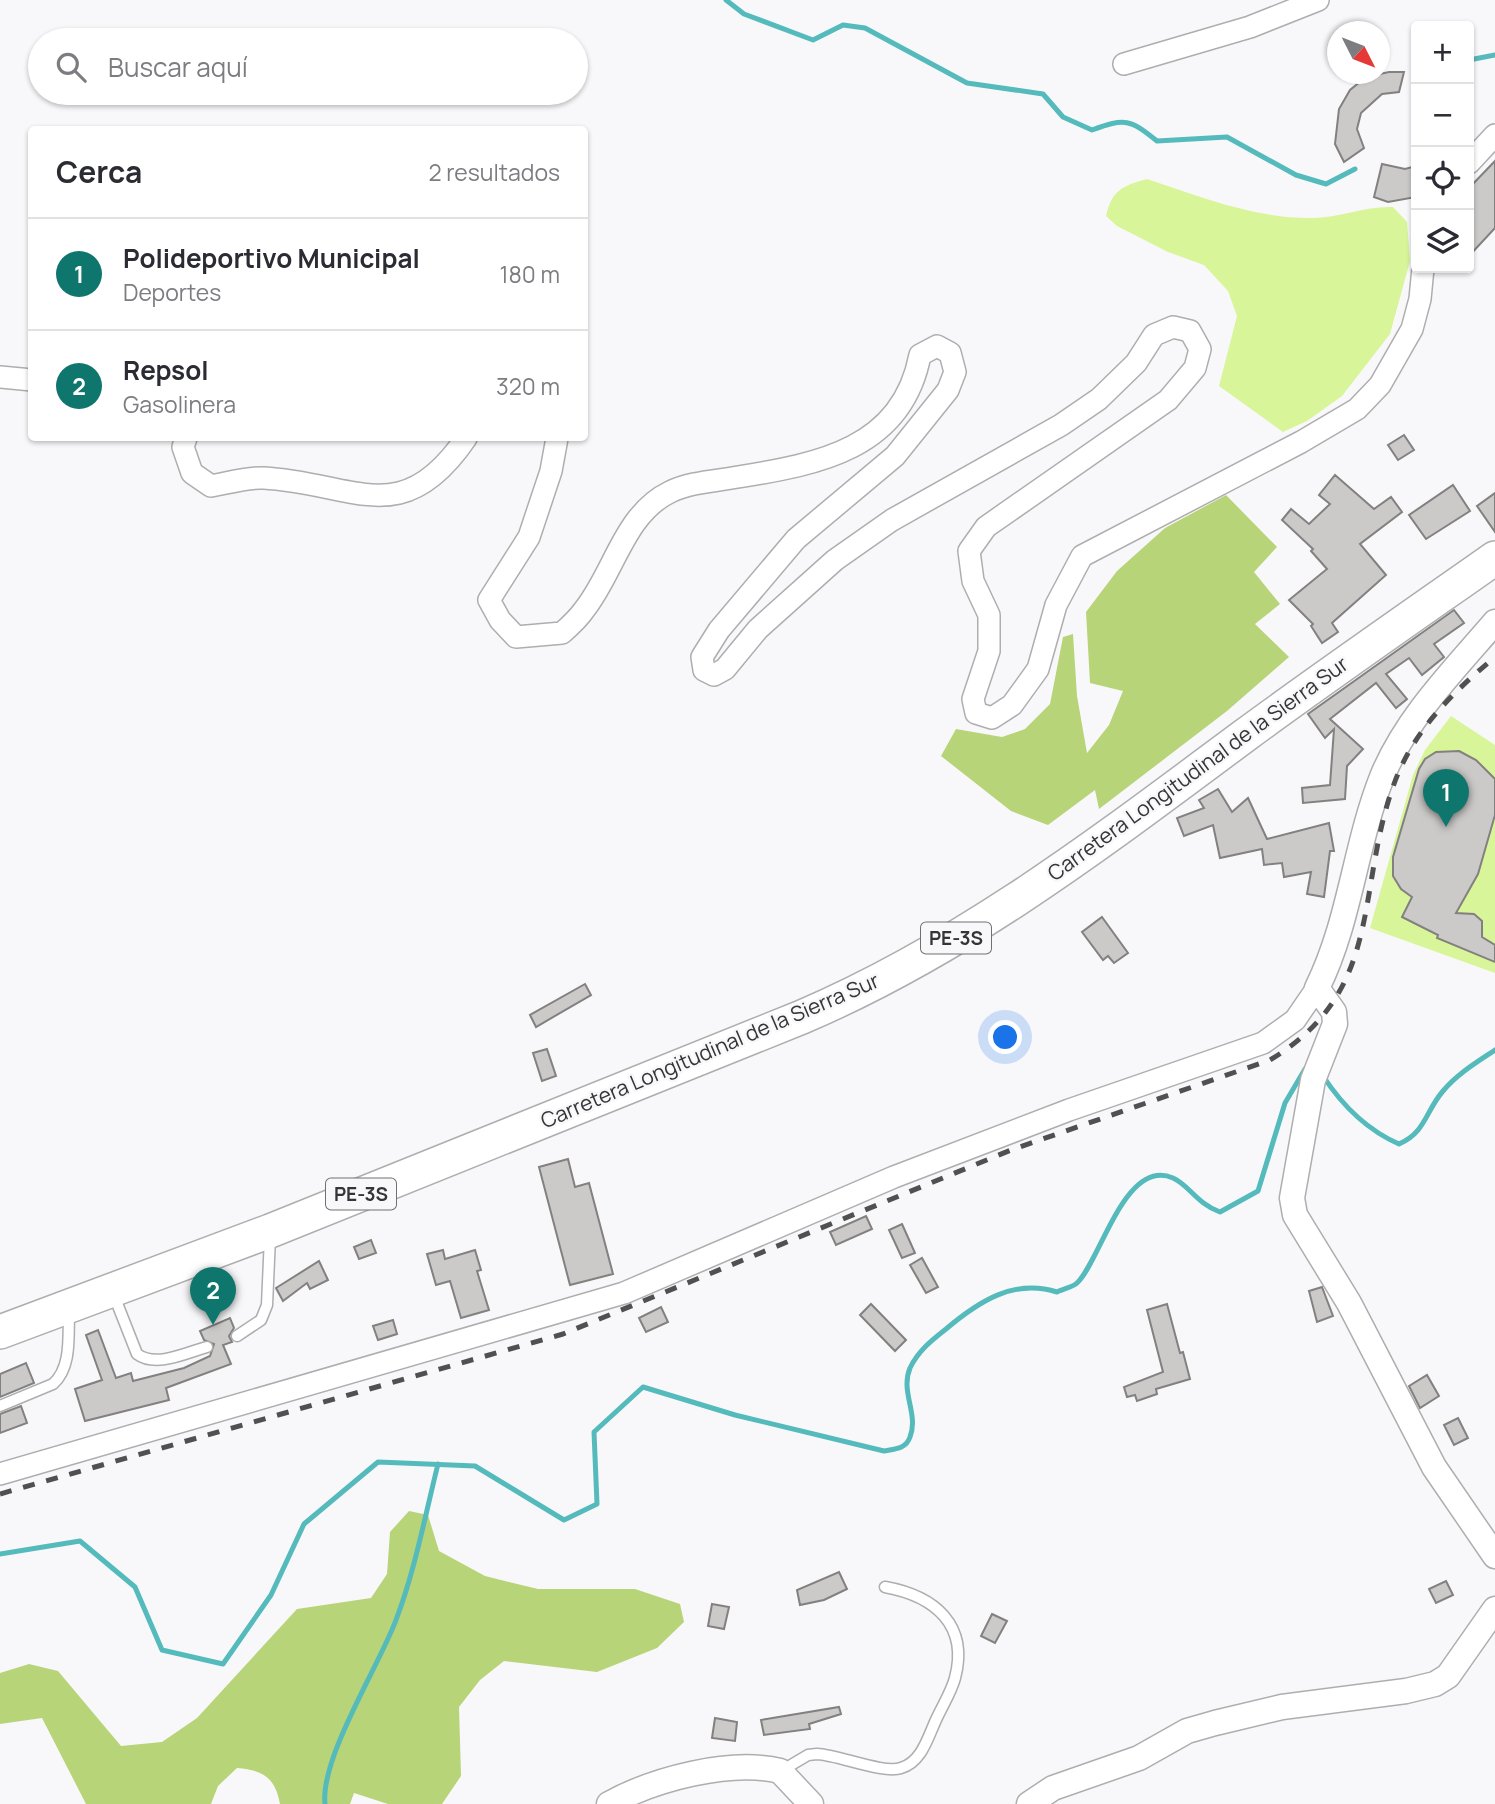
<!DOCTYPE html>
<html lang="es">
<head>
<meta charset="utf-8">
<style>
  :root { --surface:#fff; --page:#f2f2f3; --text:#2b2b33; --muted:#7c7c81; --line:#e1e1e2; --accent:#0f766e }
  body { margin:0; font-family:Manrope,sans-serif; background:var(--page); color:var(--text) }
  .controls { position:absolute; right:21px; top:21px; display:grid; overflow:hidden; border-radius:7px; box-shadow:0 2px 5px #0004 }
  .controls button { width:63px; height:63px; display:grid; place-items:center; padding:0; border:0; border-bottom:2px solid var(--line); background:var(--surface); color:var(--text); font:35px sans-serif }
  .compass { position:absolute; left:1327px; top:21px; width:63px; height:63px; border-radius:50%; background:var(--surface); box-shadow:0 2px 5px #0004; rotate:132deg }
  .you { position:absolute; left:1006px; top:1038px; width:24px; height:24px; margin:-18px; border:5px solid #fff; border-radius:50%; background:#1a73e8; box-shadow:0 0 0 10px #1a73e833 }
  .badge { display:grid; place-items:center; width:46px; height:46px; border-radius:50%; background:var(--accent); color:#fff; font-size:23px; font-weight:700 }
  .pin { position:absolute; translate:-50% -58px; filter:drop-shadow(0 2px 4px #0008) }
  .pin::after { content:''; position:absolute; top:37px; width:24px; height:21px; background:inherit; clip-path:polygon(0 0,100% 0,50% 100%) }
  .list { margin:0; padding:0; list-style:none }
  h2 { display:flex; justify-content:space-between; align-items:center; height:91px; margin:0; padding:0 28px; font-size:30px }
  h2 small { font-size:23px; font-weight:400; color:var(--muted) }
  .list li { display:grid; grid-template-columns:46px 1fr auto; gap:21px; align-items:center; box-sizing:border-box; height:112px; padding:0 28px; border-top:2px solid var(--line) }
  .list b { display:block; font-size:26px; white-space:nowrap }
  .list p { margin:0; font-size:23px; white-space:nowrap; color:var(--muted) }
  .list em { font-size:23px; font-style:normal; color:var(--muted) }
  .icon { flex:none; width:38px; height:38px; fill:none; stroke:currentColor; stroke-width:2; stroke-linecap:round; stroke-linejoin:round }
  .map { position:relative; flex:none; width:1495px; height:1804px; overflow:hidden }
  .search { position:absolute; background:var(--surface); box-shadow:0 2px 5px #0004; left:28px; top:28px; width:560px; height:77px; display:flex; align-items:center; gap:18px; box-sizing:border-box; padding:0 24px; border-radius:38px; color:var(--muted); font-size:26px }
  .panel { position:absolute; background:var(--surface); box-shadow:0 2px 5px #0004; left:28px; top:126px; width:560px; height:315px; border-radius:7px }
  .map>svg:first-child { display:block }
  .green { fill:#d8f599 }
  .forest { fill:#b8d478 }
  .lines { fill:none; stroke-linecap:round; stroke-linejoin:round }
  .stream { stroke:#55babb; stroke-width:5 }
  .building { fill:#cbcac9; stroke:#828180; stroke-width:2 }
  .service-casing { stroke:#aeaeb0; stroke-width:13 }
  .minor-casing { stroke:#aeaeb0; stroke-width:24 }
  .tertiary-casing { stroke:#aeaeb0; stroke-width:27 }
  .trunk-casing { stroke:#aeaeb0; stroke-width:36 }
  .service { stroke:#fff; stroke-width:10 }
  .minor { stroke:#fff; stroke-width:21 }
  .tertiary { stroke:#fff; stroke-width:24 }
  .trunk { stroke:#fff; stroke-width:33 }
  .rail { stroke:#505051; stroke-width:5; stroke-dasharray:12 12; stroke-linecap:butt }
  .labels { text-anchor:middle; stroke-width:5; stroke-linejoin:round; paint-order:stroke }
  .shield { fill:#f8f8fa; stroke:#707071; stroke-width:2 }
  .shield-label { font-size:19px; font-weight:bold; fill:#353536 }
  .street-label { font-size:21px; fill:#353536; stroke:#f8f8fa }
</style>
</head>
<body>
<div class="map">
<svg width="1495" height="1804" viewBox="0 0 1495 1804">
  <rect width="100%" height="100%" fill="#f8f8fa"/>
  <g class="green">
    <path d="M1147 179C1202 197 1255 219 1314 218 1341 217 1366 206 1393 207L1407 222 1410 261 1390 334 1342 396 1307 421 1283 432 1219 386 1237 316 1228 291 1204 265 1168 252 1117 226 1106 216C1112 190 1122 186 1147 179Z"/>
    <path d="M1451 716 1495 745V973L1370 928 1413 775 1425 750Z"/>
  </g>
  <g class="forest">
    <path d="M1226 495 1277 547 1254 572 1280 604 1255 624 1289 657 1227 711 1099 809 1095 790 1048 825 1011 811 941 756 956 729 1002 737 1025 729 1050 704 1063 637 1073 634 1077 696 1087 753 1109 725 1123 691 1090 683 1086 612 1117 571 1165 528Z"/>
    <path d="M409 1511 428 1515 439 1551 485 1576 538 1589H635L680 1604 684 1622 657 1648 597 1672 504 1661 480 1680 459 1707 461 1776 442 1804H388L354 1793 350 1804H280C275 1778 264 1770 237 1768L218 1786 211 1804H86L42 1718 0 1724V1673L29 1664 58 1671 121 1746 162 1742 197 1718 297 1609 371 1598 387 1574 390 1532Z"/>
  </g>
  <g class="lines">
    <g class="stream">
      <path d="M726 0 744 14 813 40 843 25 865 28 967 83 1043 94 1063 117 1092 130C1125 118 1130 119 1157 141L1227 137 1296 175 1326 184 1355 169"/>
      <path d="M1469 60 1495 55"/>
      <path d="M1323 1076C1342 1105 1367 1130 1399 1144 1426 1132 1425 1112 1443 1091 1457 1074 1477 1062 1495 1050"/>
      <path d="M0 1554 80 1541 135 1587 162 1650 223 1664 271 1595 304 1524 378 1462 475 1466 564 1520 597 1504 594 1432 643 1387 735 1415 884 1451C895 1449 906 1449 910 1437 919 1414 900 1392 910 1368 918 1351 932 1340 946 1329 978 1302 1014 1278 1057 1292 1063 1289 1073 1287 1077 1283 1100 1262 1125 1157 1173 1178 1189 1185 1196 1203 1220 1212L1258 1191 1285 1103 1305 1069"/>
      <path d="M325 1804C320 1758 379 1666 396 1620 415 1570 425 1516 438 1464"/>
    </g>
  </g>
  <g class="building">
    <path d="M1389 72H1404L1399 92 1382 94 1361 113 1357 129 1364 148 1344 162 1335 144 1339 109 1350 90 1366 77Z"/>
    <path d="M1495 161V228L1469 256V188Z"/>
    <path d="M1382 164 1405 169 1416 166V197L1388 202 1374 197Z"/>
    <path d="M1404 435 1414 450 1398 460 1388 445Z"/>
    <path d="M1335 475 1374 509 1391 497 1402 512 1360 544 1386 575 1332 623 1338 632 1322 643 1311 626 1313 624 1289 600 1327 569 1311 551 1313 549 1282 520 1291 509 1309 524 1330 504 1319 495Z"/>
    <path d="M1453 485 1470 511 1426 539 1409 515Z"/>
    <path d="M1495 493V532L1477 506Z"/>
    <path d="M1454 610 1464 623 1434 644 1444 657 1422 675 1409 658 1386 674 1407 699 1396 708 1376 683 1330 719 1363 749 1347 766 1345 799 1303 803 1302 788 1330 785 1334 729 1325 738 1308 714Z"/>
    <path d="M1459 751 1476 760 1495 779V815L1478 874 1456 913 1474 914 1482 921V937L1495 945V962L1437 938 1438 935 1402 917 1412 897 1401 889 1393 876V857L1419 769 1425 759 1436 752Z"/>
    <path d="M1218 789 1232 812 1248 798 1267 839 1329 823 1334 851H1330L1324 897 1307 894 1311 872 1284 877 1282 863 1264 865 1262 849 1220 858 1213 825 1184 836 1177 818 1204 808 1199 800Z"/>
    <path d="M1102 917 1128 953 1114 963 1108 956 1103 960 1082 932Z"/>
    <path d="M585 984 591 995 536 1027 530 1015Z"/>
    <path d="M547 1049 556 1076 542 1081 533 1053Z"/>
    <path d="M568 1159 575 1187 589 1183 613 1274 570 1285 539 1167Z"/>
    <path d="M866 1216 872 1229 836 1245 830 1232Z"/>
    <path d="M902 1224 915 1253 902 1258 889 1230Z"/>
    <path d="M371 1240 376 1253 359 1259 354 1247Z"/>
    <path d="M443 1250 445 1259 475 1250 481 1270 477 1271 489 1310 461 1318 450 1281 436 1285 427 1254Z"/>
    <path d="M922 1258 938 1287 926 1293 910 1265Z"/>
    <path d="M319 1261 328 1280 310 1289 307 1283 283 1301 276 1288Z"/>
    <path d="M1322 1287 1333 1316 1317 1322 1309 1291Z"/>
    <path d="M871 1304 906 1340 895 1351 860 1315Z"/>
    <path d="M1167 1304 1180 1353 1183 1352 1190 1379 1156 1389 1157 1394 1137 1401 1135 1395 1127 1397 1124 1387 1163 1372 1147 1310Z"/>
    <path d="M661 1307 668 1322 646 1332 639 1318Z"/>
    <path d="M230 1318 234 1328 229 1336 232 1342 223 1345 231 1364 166 1388 169 1400 85 1421 75 1389 102 1380 86 1335 98 1330 116 1378 131 1373 133 1381 184 1368 210 1356 214 1344 204 1340 200 1331Z"/>
    <path d="M393 1320 397 1334 378 1340 373 1326Z"/>
    <path d="M26 1363 34 1383 0 1397V1374Z"/>
    <path d="M1427 1375 1439 1396 1420 1408 1409 1386Z"/>
    <path d="M21 1406 27 1423 0 1433V1414Z"/>
    <path d="M1458 1418 1468 1438 1454 1445 1444 1425Z"/>
    <path d="M839 1572 847 1589 824 1600 800 1605 797 1590Z"/>
    <path d="M1446 1581 1453 1595 1436 1603 1429 1589Z"/>
    <path d="M712 1604 729 1607 724 1629 708 1626Z"/>
    <path d="M992 1614 1007 1621 995 1643 981 1636Z"/>
    <path d="M839 1707 841 1714 809 1724 810 1729 764 1735 761 1720Z"/>
    <path d="M715 1718 737 1722 735 1741 712 1738Z"/>
  </g>
  <g class="lines">
    <g class="service-casing">
      <g id="service">
        <path d="M113 1293 137 1354C156 1368 185 1353 207 1347"/>
        <path d="M237 1336 261 1320 267 1305 270 1237"/>
        <path d="M0 1406 53 1384C72 1367 68 1336 69 1312"/>
        <path d="M781 1771 808 1755 817 1754C839 1755 883 1774 901 1768 921 1762 927 1740 935 1722 941 1708 951 1693 955 1678 969 1625 935 1596 885 1587"/>
      </g>
    </g>
    <g class="minor-casing">
      <g id="minor">
        <path d="M1124 64 1250 27 1318 0"/>
        <path d="M1469 163 1495 135"/>
        <path d="M0 377 32 380"/>
        <path d="M186 438 183 447 192 473 211 486C228 483 248 477 264 478 354 483 402 532 466 438"/>
        <path d="M557 438 551 471 529 537 489 600 500 620 516 637 562 633C570 626 578 619 584 610 614 573 624 514 670 492 690 482 716 481 738 477 819 464 902 449 920 355L937 346 950 353 955 372 948 390 895 456 796 539 719 630 702 657 704 670 714 675 725 669 758 629 835 560 892 520 1061 425 1099 399 1136 363 1154 335 1173 327 1190 331 1200 349 1195 368 1168 400 986 527 969 551 973 581 989 615V651L973 699 976 713 992 718 1012 705 1038 669 1056 605 1082 556 1301 442 1357 409 1380 385 1412 329 1420 299 1423 268"/>
        <path d="M0 1474 624 1293 894 1177 1069 1110 1263 1043 1295 1020 1317 988"/>
      </g>
    </g>
    <g class="tertiary-casing">
      <g id="tertiary">
        <path d="M1495 622C1454 670 1406 718 1382 777 1355 845 1350 922 1317 988L1334 1012 1335 1024 1313 1080 1292 1198 1295 1215 1349 1303 1434 1467 1495 1556"/>
        <path d="M609 1804C654 1779 730 1759 780 1771L811 1804"/>
        <path d="M1029 1804 1053 1788 1139 1758 1187 1731 1215 1723 1282 1707 1406 1691 1435 1684 1448 1676 1495 1609"/>
      </g>
    </g>
    <g class="trunk-casing">
      <path id="trunk" d="M0 1332 270 1231 802 1017C964 948 1104 840 1244 736 1327 675 1411 617 1495 558"/>
    </g>
    <use href="#service" class="service"/>
    <use href="#minor" class="minor"/>
    <use href="#tertiary" class="tertiary"/>
    <use href="#trunk" class="trunk"/>
    <path class="rail" d="M0 1494 563 1334 1011 1150 1270 1060C1385 991 1355 891 1394 784 1413 731 1452 693 1495 657"/>
  </g>
  <g class="labels">
    <g class="shield">
      <rect x="921" y="922.5" width="70" height="31" rx="5"/>
      <rect x="326" y="1178.5" width="70" height="31" rx="5"/>
    </g>
    <g class="shield-label">
      <text x="956" y="945">PE-3S</text>
      <text x="361" y="1201">PE-3S</text>
    </g>
    <g class="street-label">
      <text transform="translate(1198 769) rotate(-36)" y="7">Carretera Longitudinal de la Sierra Sur</text>
      <text transform="translate(710 1051) rotate(-23)" y="7">Carretera Longitudinal de la Sierra Sur</text>
    </g>
  </g>
</svg>
<div class="controls">
<button>+</button>
<button>−</button>
<button><svg class="icon" aria-label="locate" viewBox="0 0 24 24"><circle cx="12" cy="12" r="6"/><path d="M12 2v4M12 18v4M2 12h4M18 12h4"/></svg></button>
<button><svg class="icon" aria-label="layers" viewBox="0 0 24 24"><path d="M12 4l9 5-9 5-9-5zM3 14l9 5 9-5"/></svg></button>
</div>
<svg class="compass" viewBox="-18 -18 36 36"><path d="M0-13l5 13h-10z" fill="#e53935"/><path d="M0 13l5-13h-10z" fill="#7c7c81"/></svg>
<div class="you"></div>
<div class="pin badge" style="left:1446px;top:827px">1</div>
<div class="pin badge" style="left:213px;top:1325px">2</div>
<div class="search"><svg class="icon" aria-label="search" viewBox="0 0 24 24"><circle cx="10" cy="10" r="6"/><path d="M15 15l6 6"/></svg>Buscar aquí</div>
<section class="panel">
<h2>Cerca<small>2 resultados</small></h2>
<ul class="list">
<li><span class="badge">1</span><div><b>Polideportivo Municipal</b><p>Deportes</p></div><em>180 m</em></li>
<li><span class="badge">2</span><div><b>Repsol</b><p>Gasolinera</p></div><em>320 m</em></li>
</ul>
</section>
</div>
</body>
</html>
